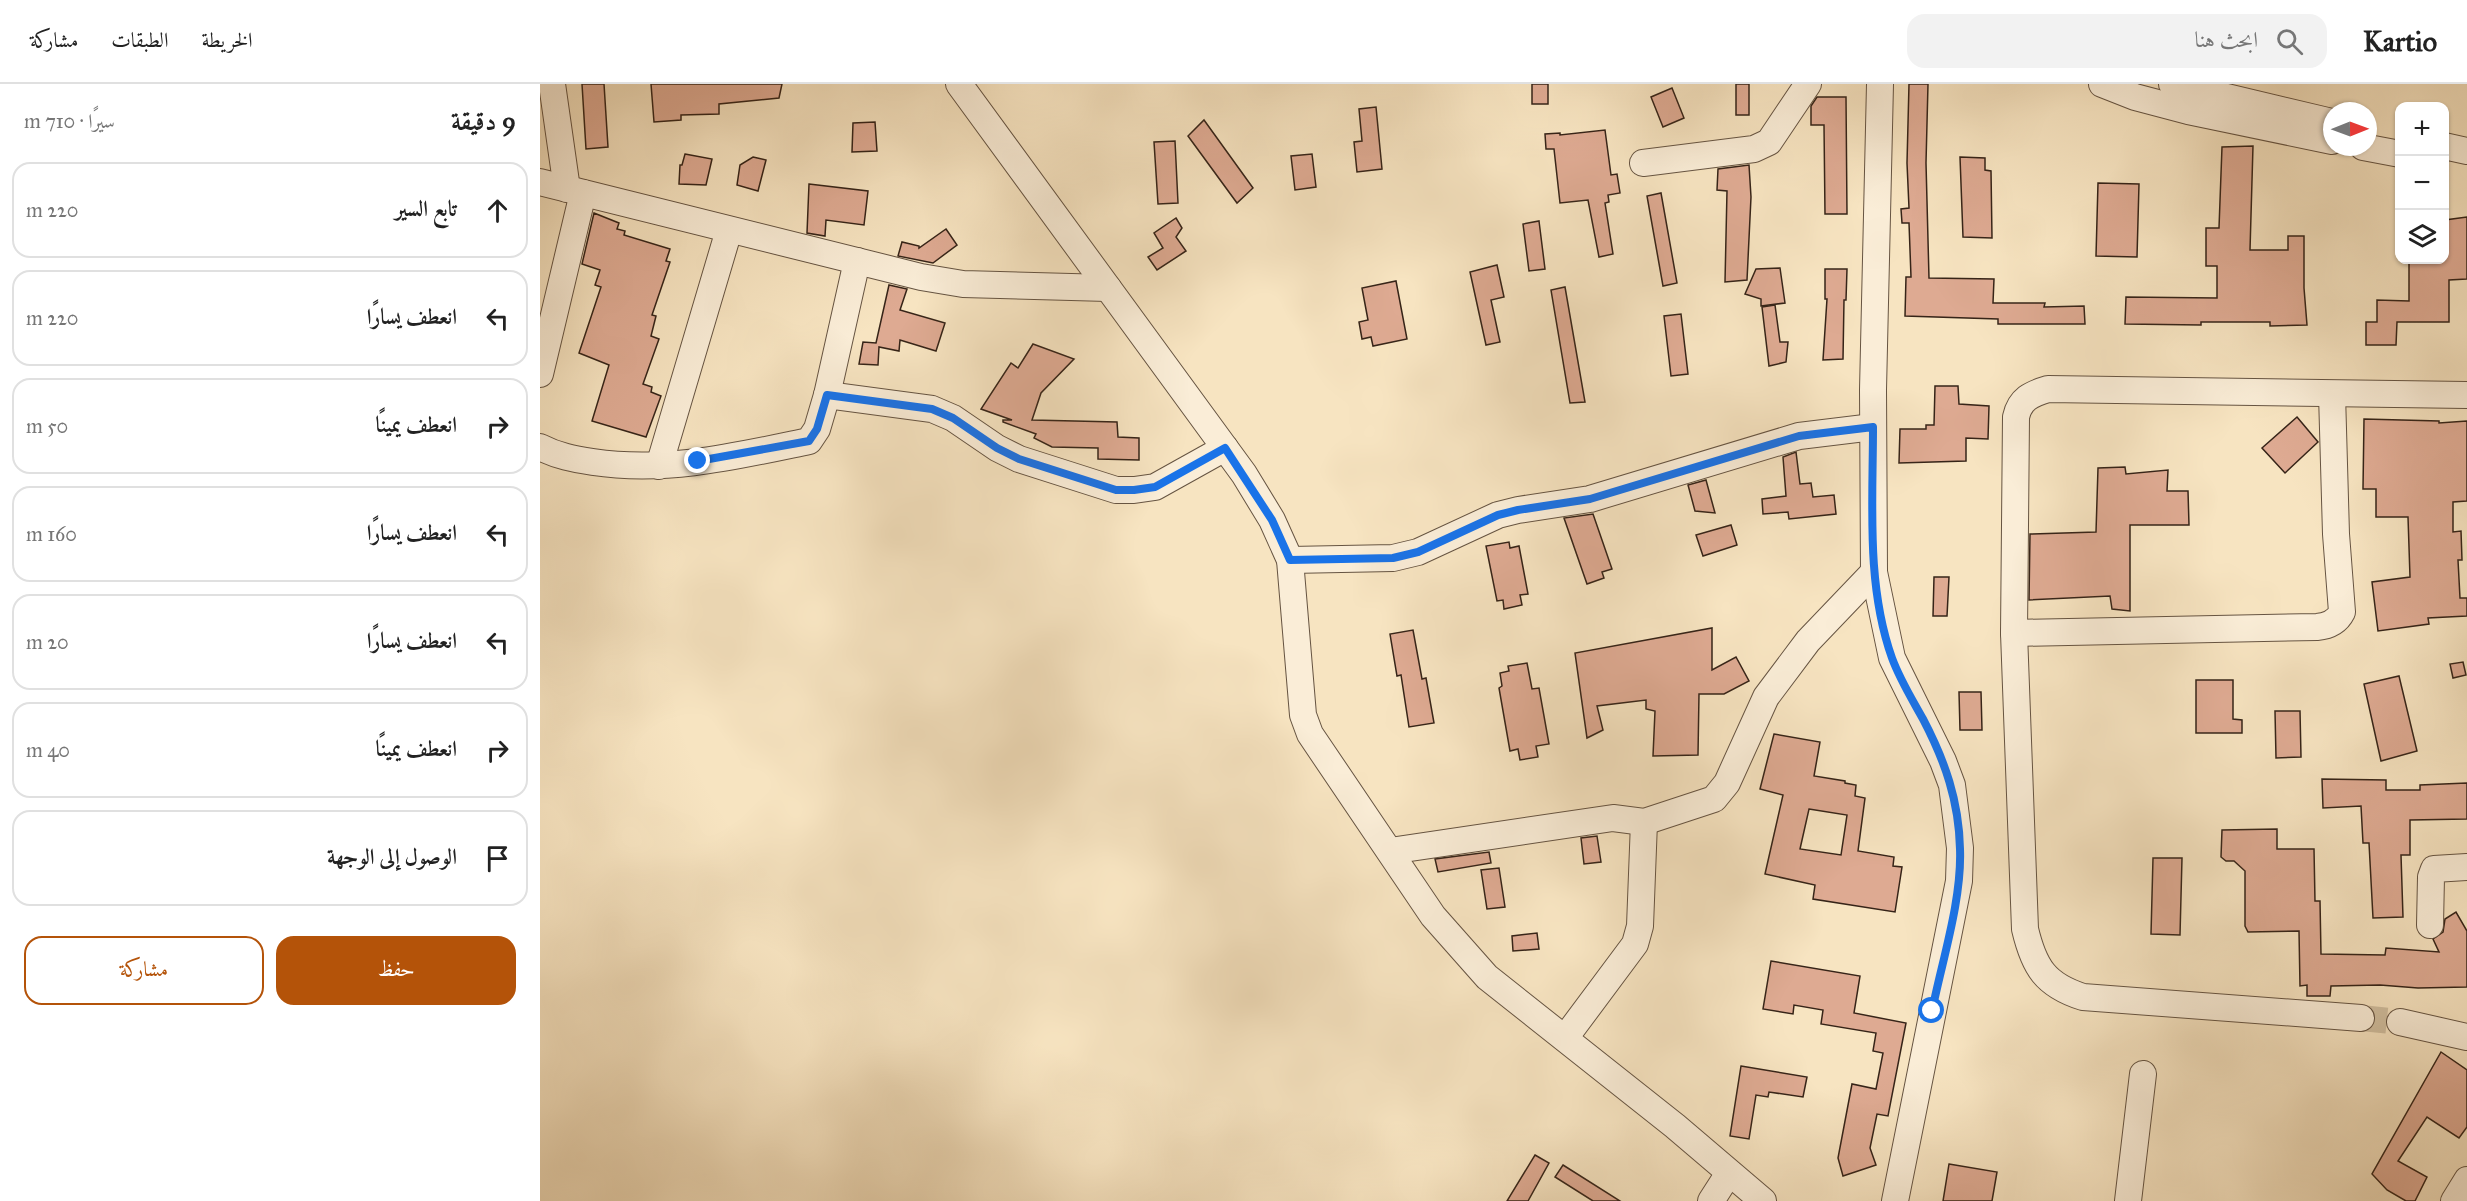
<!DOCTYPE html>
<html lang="ar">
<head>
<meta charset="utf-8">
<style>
  :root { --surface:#fff; --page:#f2f2f2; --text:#222; --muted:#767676; --line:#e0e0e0; --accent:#b45309 }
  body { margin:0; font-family:"IM FELL Great Primer",Amiri,serif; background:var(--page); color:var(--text); direction:rtl }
  .controls { position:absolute; right:18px; top:18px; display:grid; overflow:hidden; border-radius:12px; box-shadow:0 2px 4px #0004 }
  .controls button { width:54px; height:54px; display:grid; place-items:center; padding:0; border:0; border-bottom:2px solid var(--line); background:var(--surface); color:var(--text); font:30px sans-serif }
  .compass { position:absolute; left:1783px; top:18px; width:54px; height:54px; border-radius:50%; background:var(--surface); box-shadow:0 2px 4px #0004; rotate:89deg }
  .stop { position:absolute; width:18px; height:18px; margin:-14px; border:4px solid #1a73e8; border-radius:50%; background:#fff }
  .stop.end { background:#1a73e8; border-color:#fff; box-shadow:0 2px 6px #0008 }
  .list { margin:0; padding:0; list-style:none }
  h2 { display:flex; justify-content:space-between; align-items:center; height:78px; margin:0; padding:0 24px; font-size:26px }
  h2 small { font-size:20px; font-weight:400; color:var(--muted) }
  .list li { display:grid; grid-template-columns:39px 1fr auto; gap:18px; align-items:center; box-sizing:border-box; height:96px; margin:0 12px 12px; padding:0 12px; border:2px solid var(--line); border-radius:18px }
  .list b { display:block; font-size:22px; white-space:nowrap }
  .list em { font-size:20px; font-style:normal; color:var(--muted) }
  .actions { display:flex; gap:12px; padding:18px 24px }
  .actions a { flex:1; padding:14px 0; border:2px solid var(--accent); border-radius:18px; text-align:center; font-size:21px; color:var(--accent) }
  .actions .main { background:var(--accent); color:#fff }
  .icon { flex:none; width:33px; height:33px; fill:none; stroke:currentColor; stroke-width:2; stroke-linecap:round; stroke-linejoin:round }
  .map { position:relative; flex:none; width:1927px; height:1117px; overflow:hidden; direction:ltr }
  header { display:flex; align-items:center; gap:36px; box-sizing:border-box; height:84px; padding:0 30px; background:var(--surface); border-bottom:2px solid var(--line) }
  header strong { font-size:28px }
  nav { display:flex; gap:33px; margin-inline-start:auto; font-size:21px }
  .search { width:420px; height:54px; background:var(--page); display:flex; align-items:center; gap:15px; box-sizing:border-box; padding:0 21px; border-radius:18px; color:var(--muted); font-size:22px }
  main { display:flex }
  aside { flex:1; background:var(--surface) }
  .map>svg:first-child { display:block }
  .building { fill:#deaa92; stroke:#362418; stroke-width:1.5; fill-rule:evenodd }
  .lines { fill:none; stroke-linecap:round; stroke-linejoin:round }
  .minor-tunnel { stroke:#d0be9f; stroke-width:26; stroke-dasharray:26 13; stroke-linecap:butt }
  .minor-casing { stroke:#665442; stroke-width:28 }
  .minor { stroke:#faedd7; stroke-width:26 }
  .route { stroke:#1a73e8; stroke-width:8 }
</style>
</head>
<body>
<header>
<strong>Kartio</strong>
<div class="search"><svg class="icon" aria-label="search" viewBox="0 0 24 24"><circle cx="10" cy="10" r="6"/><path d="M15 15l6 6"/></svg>ابحث هنا</div>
<nav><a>الخريطة</a><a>الطبقات</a><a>مشاركة</a></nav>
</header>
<main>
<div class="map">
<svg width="1927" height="1117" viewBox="0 0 1927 1117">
  <rect width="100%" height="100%" fill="#f7e4c1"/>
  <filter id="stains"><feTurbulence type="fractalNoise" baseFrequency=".00333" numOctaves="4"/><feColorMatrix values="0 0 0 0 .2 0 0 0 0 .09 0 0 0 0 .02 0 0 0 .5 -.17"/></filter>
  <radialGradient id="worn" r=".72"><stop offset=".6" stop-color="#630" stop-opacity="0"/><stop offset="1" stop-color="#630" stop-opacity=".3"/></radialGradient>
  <g class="building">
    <path d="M42 0H64L68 63 46 65Z"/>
    <path d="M111 0H242L239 14 179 20V30L141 31V36L114 38Z"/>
    <rect x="992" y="0" width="16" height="20"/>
    <rect x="1196" y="0" width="13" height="31"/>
    <path d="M1369 0H1388L1386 79 1389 194 1454 195 1453 219H1505L1504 223 1544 222 1545 240H1458V235L1365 232 1366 193H1371L1369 139H1362L1361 125 1369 124 1367 79Z"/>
    <path d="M1132 4 1144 34 1123 43 1111 13Z"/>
    <path d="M1277 13H1306L1307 130H1285L1284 41H1271V22Z"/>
    <path d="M836 23 842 85 817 88 814 58 822 57 819 25Z"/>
    <path d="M664 36 713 104 697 119 648 52Z"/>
    <path d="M335 38 337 67 312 68 313 39Z"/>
    <path d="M1065 46 1071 91 1077 90 1080 109 1068 111 1069 118 1065 119 1073 170 1059 173 1048 116 1020 119 1014 65H1006L1005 50 1020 49V51Z"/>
    <path d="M635 57 638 119 618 120 614 58Z"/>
    <path d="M1713 62 1710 166H1748V152H1764V204L1767 241 1730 242V238H1661V241L1585 240 1586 213 1677 214V182H1666V144H1679L1682 63Z"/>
    <path d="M145 70 172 75 166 101 139 100 140 81H142Z"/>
    <path d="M772 70 776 103 755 106 751 72Z"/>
    <path d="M213 73 226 76 218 107 197 101 200 81Z"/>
    <path d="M1420 73 1445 74V86L1451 87 1452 154 1423 153Z"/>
    <path d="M1209 81 1211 113 1207 196 1185 198 1187 107 1177 106 1178 85Z"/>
    <path d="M1558 99 1599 100 1597 173 1556 172Z"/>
    <path d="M269 100 328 107 324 141 286 136 285 152 267 149Z"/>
    <path d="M1121 109 1137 199 1123 202 1107 112Z"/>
    <path d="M54 129 79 139 77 145 85 147 84 151 130 165 126 177 130 178 112 231 116 232 111 252 119 255 103 300 112 303 111 308 121 312 106 353 52 337 69 281 39 269 61 203 55 201 60 186 42 180Z"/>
    <path d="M1927 133V195L1909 196V238H1857L1856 261H1826V238H1837V216L1869 217V176H1905V136Z"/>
    <path d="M636 134 642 144 636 153 646 167 617 186 608 173 623 164 614 149Z"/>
    <path d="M999 137 1005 185 989 187 983 140Z"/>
    <path d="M406 145 417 161 393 179 358 172 362 158 379 162V164Z"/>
    <path d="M957 181 964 213 951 216 960 258 946 261 930 188Z"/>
    <path d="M1240 184 1245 219 1221 222V215L1205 210 1216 185Z"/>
    <path d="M1285 185H1307L1306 216H1304L1303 275 1283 276 1287 215H1285Z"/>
    <path d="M856 197 867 255 833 262 831 253 822 255 819 238 828 236 822 204Z"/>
    <path d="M349 201 367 205 360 226 405 239 396 267 360 256 359 267 339 263 338 281 319 280 323 258 336 259Z"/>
    <path d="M1025 203 1045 318 1030 319 1011 206Z"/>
    <path d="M1235 221 1240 258H1248L1246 278 1229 282 1222 223Z"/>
    <path d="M1141 230 1148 290 1131 292 1124 232Z"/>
    <path d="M493 260 534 275 501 309 492 336 577 338 578 353 599 354V376L558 375V364L512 363 494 354 496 350 463 338V336H472L441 325 471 279 478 284Z"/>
    <path d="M1395 302H1418L1419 320 1449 322 1448 355 1426 354V377L1359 379 1360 345H1386V341H1394Z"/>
    <path d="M1757 333 1778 358 1745 389 1722 364Z"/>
    <path d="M1824 335 1899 337V339L1927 337V417L1913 418V448L1921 447 1922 476H1918L1920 514H1927V532L1888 534 1889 540 1838 547 1832 498 1870 493 1868 433H1836V405H1823Z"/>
    <path d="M1256 368 1260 400 1271 399 1273 413 1294 411 1296 430 1249 435 1248 428 1223 430 1222 415 1246 412 1243 373Z"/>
    <path d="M1585 383 1586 390 1628 386 1627 407H1648L1649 441H1590V527L1572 525 1570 512 1489 516 1490 450 1556 448 1558 384Z"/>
    <path d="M1166 396 1175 429 1155 427 1148 401Z"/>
    <path d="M1053 430 1072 485 1062 488 1064 494 1047 500 1024 434Z"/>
    <path d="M1191 441 1197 461 1163 472 1156 451Z"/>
    <path d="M969 458 970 464 979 462 988 510 980 511 982 521 964 525 963 516 957 517 946 462Z"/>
    <path d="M1394 493H1409L1407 532H1393Z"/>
    <path d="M1172 544V586L1196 573 1209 597 1184 610H1159L1158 671 1113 672 1115 627 1106 625V616L1057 622 1063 646 1047 654 1035 569Z"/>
    <path d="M873 546 882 595 886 594 894 639 869 643 861 591 857 592 850 550Z"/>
    <path d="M1923 578 1926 591 1913 594 1910 580Z"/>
    <path d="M987 579 992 605 999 604 1009 660 996 662 998 673 980 676 978 665 970 667 959 604 962 602 960 589 969 587 968 582Z"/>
    <path d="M1859 592 1877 667 1841 677 1824 600Z"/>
    <path d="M1656 596H1693V635L1702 636V649H1656Z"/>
    <path d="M1419 608H1441L1442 646H1420Z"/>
    <path d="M1735 627H1760L1761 673 1736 674Z"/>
    <path d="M1234 650 1280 658 1274 692 1305 697V699L1316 701 1315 712 1325 714 1318 767 1354 773 1353 782 1362 783 1355 828 1273 815 1275 801 1225 790 1243 711 1220 705ZM1269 725 1307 731 1301 771 1260 765Z"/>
    <path d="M1782 695 1846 696V706H1880V701L1927 699V735L1870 736V771H1861L1863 833 1833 834 1829 759H1823L1821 722 1783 724Z"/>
    <path d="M1737 745V765H1774L1775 817H1780L1781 870 1845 871 1846 864 1899 868 1893 855 1903 848 1905 835 1916 828 1927 847V903L1878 904 1840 901 1791 902 1790 912H1767V901L1760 902 1759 847 1708 848 1705 842V787L1694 777H1686L1681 773 1682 746Z"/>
    <path d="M1057 752 1061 778 1044 780 1041 754Z"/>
    <path d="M949 768 951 779 898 788 895 775Z"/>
    <path d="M1613 774H1642L1640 851 1611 850Z"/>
    <path d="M959 784 965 823 947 825 941 786Z"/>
    <path d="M997 849 999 865 973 867 972 852Z"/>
    <path d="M1231 877 1320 892 1314 929 1366 939 1348 1032 1337 1030 1330 1064 1336 1081 1303 1092 1298 1074 1312 1000 1336 1005 1343 969 1333 967 1336 949 1281 940 1283 926 1254 921 1253 930 1223 925Z"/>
    <path d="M1901 968 1927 986V1043L1919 1054 1887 1033 1858 1077 1887 1093 1875 1117H1866L1847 1106 1832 1090Z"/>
    <path d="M1201 982 1267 993 1263 1013 1229 1008 1228 1013 1216 1011 1209 1055 1190 1052Z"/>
    <path d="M995 1071 1009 1079 988 1117H967Z"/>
    <path d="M1409 1080 1457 1088 1452 1117H1403Z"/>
    <path d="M1023 1081 1080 1117H1053L1015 1093Z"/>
  </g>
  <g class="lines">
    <path class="minor-tunnel" d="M1821 934 1860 938"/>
    <g class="minor-casing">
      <g id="minor">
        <path d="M12 0 27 105"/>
        <path d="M419 0 704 390 732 436 750 476 763 631 770 650 893 832 947 893 1135 1042 1223 1117"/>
        <path d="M1340 0 1333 306 1334 488 1352 574 1403 677 1412 701 1420 764 1419 797 1355 1117"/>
        <path d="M1562 0 1595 13 1648 27 1792 57"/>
        <path d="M1632 0 1792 38"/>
        <path d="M1904 62 1927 67"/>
        <path d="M1823 63 1860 70"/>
        <path d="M1103 79 1214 65 1229 58 1268 0"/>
        <path d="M0 98 381 193 423 200 568 204"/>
        <path d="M0 290 43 109"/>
        <path d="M287 311 392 325 413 334 457 364 479 375 576 406H594L615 403 685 364"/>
        <path d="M0 363C17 372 34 375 53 378 127 389 197 372 269 357L277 345 287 311 317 177"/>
        <path d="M119 382 189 146"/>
        <path d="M750 476 853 474 878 468 958 431 978 426 1050 415 1259 352 1333 343"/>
        <path d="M1474 549 1777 543C1788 542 1797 538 1802 528L1796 450 1792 310"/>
        <path d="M850 767 1073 734 1104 738 1174 715 1187 699 1226 613 1268 557 1334 488"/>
        <path d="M1890 841 1891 793 1894 785 1927 783"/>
        <path d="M1821 934 1543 913C1505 901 1494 883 1485 845L1474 549 1476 333C1480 315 1491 310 1508 305L1927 311"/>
        <path d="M1860 938 1927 953"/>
        <path d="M1025 954 1095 860 1100 842 1104 738"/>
        <path d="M1171 1117 1189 1089"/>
        <path d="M1588 1117 1603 990"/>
        <path d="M1914 1117 1927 1096"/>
      </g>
    </g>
    <use href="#minor" class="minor"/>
  </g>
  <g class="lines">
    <path class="route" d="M158 377 269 357 277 345 287 311 392 325 413 334 457 364 479 375 576 406H594L615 403 685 364 732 436 750 476 853 474 878 468 958 431 978 426 1050 415 1259 352 1333 343C1333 419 1326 501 1352 574 1360 596 1372 615 1383 635 1405 677 1419 717 1420 765 1422 816 1402 877 1392 927"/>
  </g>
  <rect width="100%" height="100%" filter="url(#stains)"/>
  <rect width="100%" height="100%" fill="url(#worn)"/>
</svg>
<div class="controls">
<button>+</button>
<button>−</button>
<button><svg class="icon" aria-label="layers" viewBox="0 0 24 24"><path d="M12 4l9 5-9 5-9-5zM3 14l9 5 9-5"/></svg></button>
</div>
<svg class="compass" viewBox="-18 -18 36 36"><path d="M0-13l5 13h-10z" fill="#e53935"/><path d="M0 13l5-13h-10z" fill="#767676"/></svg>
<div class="stop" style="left:1392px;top:927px"></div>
<div class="stop end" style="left:158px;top:377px"></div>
</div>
<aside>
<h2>9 دقيقة<small>سيرًا · 710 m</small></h2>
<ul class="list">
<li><svg class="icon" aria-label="ahead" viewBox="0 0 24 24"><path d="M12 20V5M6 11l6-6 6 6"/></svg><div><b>تابع السير</b></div><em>220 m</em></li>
<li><svg class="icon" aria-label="left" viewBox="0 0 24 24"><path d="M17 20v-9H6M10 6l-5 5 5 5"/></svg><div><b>انعطف يسارًا</b></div><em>220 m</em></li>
<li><svg class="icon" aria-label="right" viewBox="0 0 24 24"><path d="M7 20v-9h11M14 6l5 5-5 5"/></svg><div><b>انعطف يمينًا</b></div><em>50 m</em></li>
<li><svg class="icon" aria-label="left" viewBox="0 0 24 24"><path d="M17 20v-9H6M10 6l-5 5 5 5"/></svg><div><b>انعطف يسارًا</b></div><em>160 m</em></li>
<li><svg class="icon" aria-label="left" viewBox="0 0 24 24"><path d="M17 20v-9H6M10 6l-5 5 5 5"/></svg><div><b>انعطف يسارًا</b></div><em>20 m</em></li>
<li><svg class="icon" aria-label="right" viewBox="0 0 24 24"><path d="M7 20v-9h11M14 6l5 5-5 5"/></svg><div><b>انعطف يمينًا</b></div><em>40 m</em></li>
<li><svg class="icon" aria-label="arrive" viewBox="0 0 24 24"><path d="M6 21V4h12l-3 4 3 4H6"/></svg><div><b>الوصول إلى الوجهة</b></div></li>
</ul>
<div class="actions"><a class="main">حفظ</a><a>مشاركة</a></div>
</aside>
</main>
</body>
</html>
